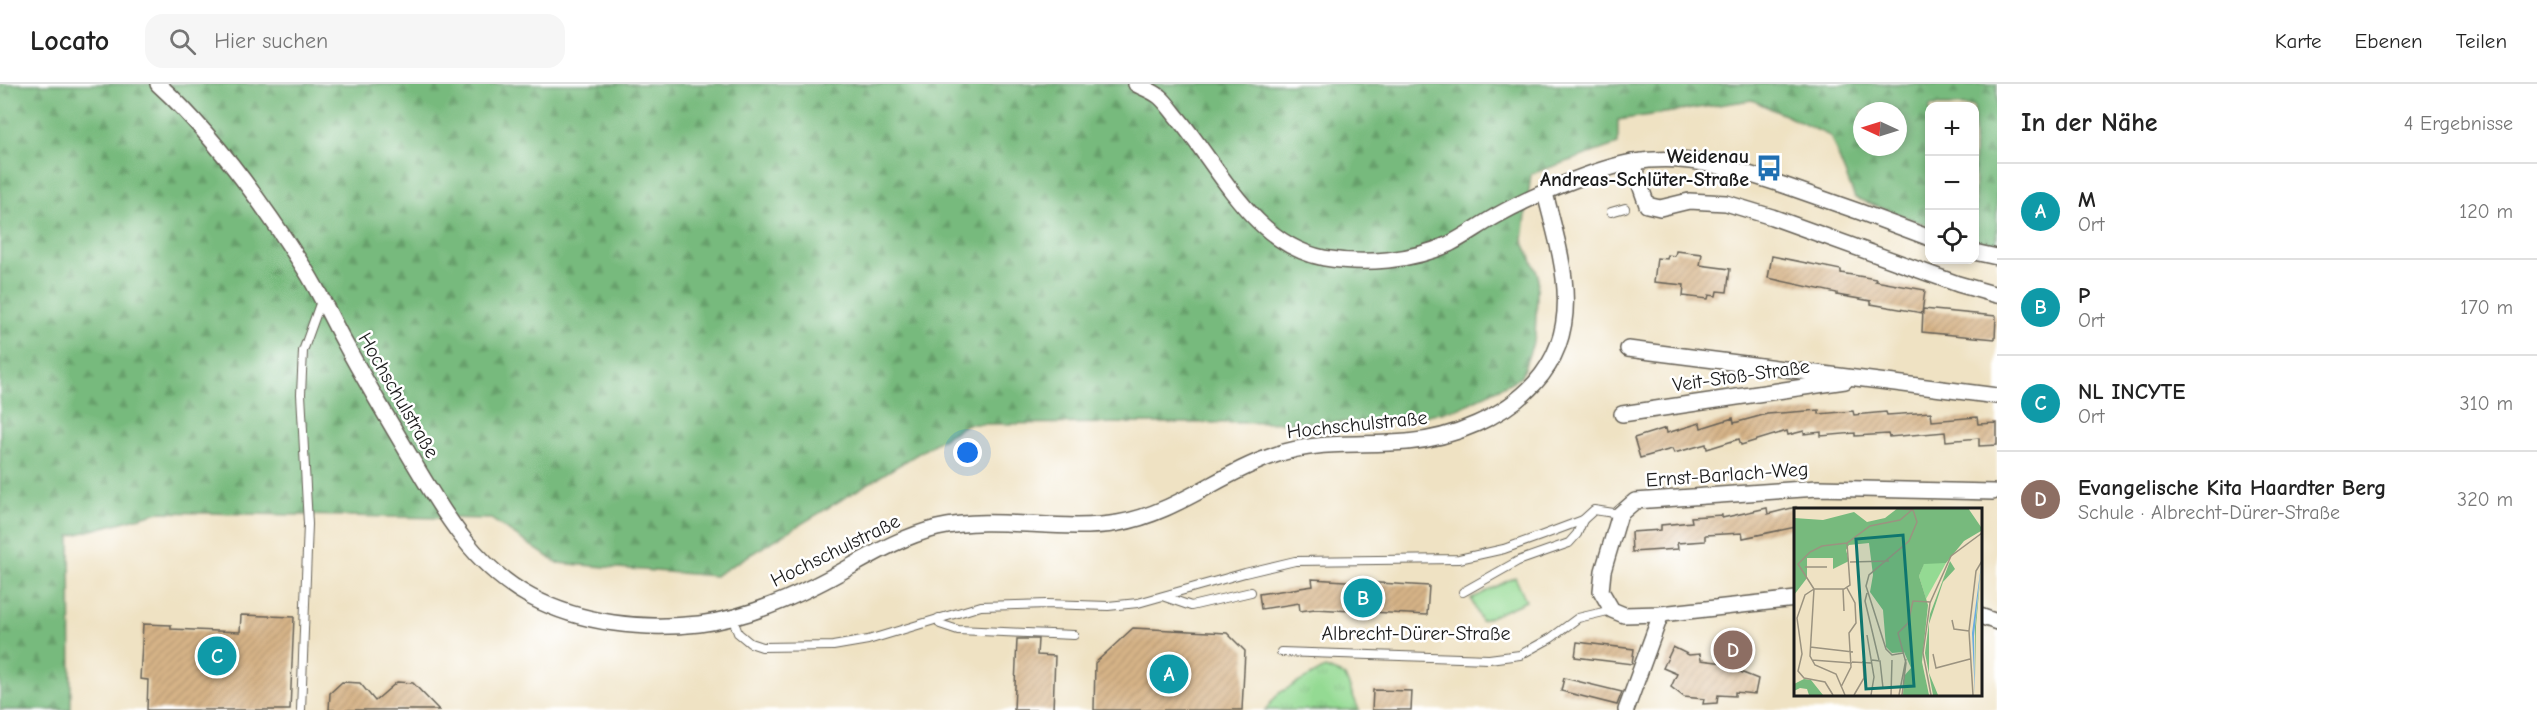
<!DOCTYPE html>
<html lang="de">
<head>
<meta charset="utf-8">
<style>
  :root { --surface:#fff; --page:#f6f6f6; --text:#222; --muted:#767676; --line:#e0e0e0; --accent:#1f6fb2 }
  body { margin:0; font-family:"Comic Neue",sans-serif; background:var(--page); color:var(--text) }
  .controls { position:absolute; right:18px; top:18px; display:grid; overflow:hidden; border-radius:12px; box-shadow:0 3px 9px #0003 }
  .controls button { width:54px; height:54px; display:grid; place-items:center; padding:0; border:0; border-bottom:2px solid var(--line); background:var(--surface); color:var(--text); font:30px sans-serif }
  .compass { position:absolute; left:1853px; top:18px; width:54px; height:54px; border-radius:50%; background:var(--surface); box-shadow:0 3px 9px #0003; rotate:274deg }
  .you { position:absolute; left:968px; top:369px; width:21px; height:21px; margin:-15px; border:4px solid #fff; border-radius:50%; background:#1a73e8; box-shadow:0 0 0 9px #1a73e833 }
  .badge { display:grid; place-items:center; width:39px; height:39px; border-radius:50%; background:var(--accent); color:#fff; font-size:20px; font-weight:700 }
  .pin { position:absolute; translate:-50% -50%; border:3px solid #fff; box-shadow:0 2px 6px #0006 }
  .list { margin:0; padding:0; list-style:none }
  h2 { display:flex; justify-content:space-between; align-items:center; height:78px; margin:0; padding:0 24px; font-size:26px }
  h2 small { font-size:20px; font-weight:400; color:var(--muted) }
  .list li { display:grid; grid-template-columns:39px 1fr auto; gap:18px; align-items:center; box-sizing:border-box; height:96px; padding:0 24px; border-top:2px solid var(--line) }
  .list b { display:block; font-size:22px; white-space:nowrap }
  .list p { margin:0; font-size:20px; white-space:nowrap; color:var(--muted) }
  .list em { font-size:20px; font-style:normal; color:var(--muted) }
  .icon { flex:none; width:33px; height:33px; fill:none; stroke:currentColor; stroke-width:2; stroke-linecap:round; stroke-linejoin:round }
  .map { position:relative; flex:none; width:1997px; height:626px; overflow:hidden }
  header { display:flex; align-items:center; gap:36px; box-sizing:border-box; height:84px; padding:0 30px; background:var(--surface); border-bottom:2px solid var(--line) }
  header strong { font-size:28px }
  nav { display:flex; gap:33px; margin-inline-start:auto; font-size:21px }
  .search { width:420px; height:54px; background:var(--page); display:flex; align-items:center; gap:15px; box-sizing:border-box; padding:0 21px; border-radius:18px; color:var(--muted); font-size:22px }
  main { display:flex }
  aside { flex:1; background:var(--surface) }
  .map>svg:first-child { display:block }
  .grass { fill:url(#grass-tufts); stroke:#587b58; stroke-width:1.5 }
  .forest { fill:url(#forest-firs); stroke:#4a6b4c; stroke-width:1.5; fill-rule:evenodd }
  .pitch { fill:#94da93; stroke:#587b58; stroke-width:1.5 }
  .building { fill:url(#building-hatch) }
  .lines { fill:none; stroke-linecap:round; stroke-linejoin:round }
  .lane-casing { stroke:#666156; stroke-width:10 }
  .street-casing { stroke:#666156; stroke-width:18 }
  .lane { stroke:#fff; stroke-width:8 }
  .street { stroke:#fff; stroke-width:15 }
  .labels { text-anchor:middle; stroke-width:5; stroke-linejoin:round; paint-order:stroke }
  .poi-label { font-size:20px; font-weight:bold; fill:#1c1c1c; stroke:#fff; text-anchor:end }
  .street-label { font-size:20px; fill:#1c1c1c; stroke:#fff }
  .inset-road { fill:none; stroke:#9b9380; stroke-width:1.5 }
  .view { fill:#0f766e; fill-opacity:0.15; stroke:#0f766e; stroke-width:3 }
  .inset-edge { fill:none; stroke:#1c1c1c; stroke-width:3 }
</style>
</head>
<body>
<header>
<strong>Locato</strong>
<div class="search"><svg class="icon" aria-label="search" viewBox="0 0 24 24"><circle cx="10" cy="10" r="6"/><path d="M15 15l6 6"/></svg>Hier suchen</div>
<nav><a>Karte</a><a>Ebenen</a><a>Teilen</a></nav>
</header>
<main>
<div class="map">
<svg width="1997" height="626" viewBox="0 0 1997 626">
  <defs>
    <pattern id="grass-tufts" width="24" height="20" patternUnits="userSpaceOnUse" patternTransform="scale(1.5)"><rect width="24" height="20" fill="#94da93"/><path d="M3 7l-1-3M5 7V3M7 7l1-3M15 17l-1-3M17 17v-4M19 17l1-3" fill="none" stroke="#7fba7e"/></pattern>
    <pattern id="forest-firs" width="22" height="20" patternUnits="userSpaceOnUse" patternTransform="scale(1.5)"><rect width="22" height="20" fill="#77ba7d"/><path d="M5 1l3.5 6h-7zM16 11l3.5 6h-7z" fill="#669f6b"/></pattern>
    <pattern id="building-hatch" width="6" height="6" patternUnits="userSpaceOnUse" patternTransform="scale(1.5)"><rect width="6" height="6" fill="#d6b387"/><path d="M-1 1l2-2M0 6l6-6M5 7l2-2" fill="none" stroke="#b79974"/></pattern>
  </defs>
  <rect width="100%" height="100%" fill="#fff"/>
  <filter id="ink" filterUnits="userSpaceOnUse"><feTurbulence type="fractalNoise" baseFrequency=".0167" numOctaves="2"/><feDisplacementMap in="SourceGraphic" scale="12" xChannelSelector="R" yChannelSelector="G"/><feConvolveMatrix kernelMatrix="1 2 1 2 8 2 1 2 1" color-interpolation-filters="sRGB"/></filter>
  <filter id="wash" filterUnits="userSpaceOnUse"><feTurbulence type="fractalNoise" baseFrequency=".008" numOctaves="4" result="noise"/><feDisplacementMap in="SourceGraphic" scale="24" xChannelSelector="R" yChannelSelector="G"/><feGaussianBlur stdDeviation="1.35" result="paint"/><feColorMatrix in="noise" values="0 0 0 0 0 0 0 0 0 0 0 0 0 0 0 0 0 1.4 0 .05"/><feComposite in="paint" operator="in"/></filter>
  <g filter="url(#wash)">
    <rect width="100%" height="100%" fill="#efe2c3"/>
    <path class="grass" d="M1325 584 1345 592 1359 626H1265L1279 609Z"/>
    <path class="forest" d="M0 0H1997V161L1975 157 1974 22H1930L1929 142 1855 114 1830 52 1752 16 1618 36V60L1531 90 1523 156 1538 191 1535 253 1521 293 1460 324 1395 338 967 340 715 492 557 479 491 435 159 428 70 452 71 626H0ZM1862 27H1898V63H1862Z"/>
    <path class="pitch" d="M1515 493 1526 517 1481 537 1471 515Z"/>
    <g id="blocks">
      <g class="building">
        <path d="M1676 167 1702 170 1700 181 1730 185 1727 208 1717 207 1716 212 1709 211 1708 215 1683 212 1684 201 1654 198 1657 174 1667 175 1668 171 1675 172Z"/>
        <path d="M1772 172 1841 186V189L1876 195 1875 197 1925 206 1922 229 1871 220V217L1837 211V209L1768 194Z"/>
        <path d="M1923 225 1996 232 1995 255 1922 248Z"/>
        <path d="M1819 326V330L1853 327 1854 331 1886 328 1887 331 1931 328 1932 337 1977 333 1978 340 1997 339V361L1979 362V354L1946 357 1945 348 1889 353 1888 350 1855 352V349L1821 352V348L1804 350V347L1788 351 1787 347 1741 361 1739 355 1707 365 1706 360 1674 369 1672 365 1640 374 1634 354 1666 344 1667 349 1700 339 1701 344 1733 334 1734 339 1767 330Z"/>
        <path d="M1796 423V443L1743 454 1742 449 1705 451V457L1677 459 1678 465 1632 468 1631 448 1661 446V441L1692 438 1691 433 1722 431V434L1767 424 1768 430Z"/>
        <path d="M1312 495 1429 502 1427 531 1315 525 1300 527 1299 519 1261 525 1259 510 1313 502Z"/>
        <path d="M241 531 294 533 290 626H147L148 596 140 595 143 540 171 541V545L240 548Z"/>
        <path d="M1133 544 1227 549 1245 567 1242 626H1094L1095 579Z"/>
        <path d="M1017 555H1038L1037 571 1055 572 1053 626H1014Z"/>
        <path d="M1577 558 1634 565 1632 580 1575 573Z"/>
        <path d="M1673 563 1689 571 1700 570 1701 576 1741 581 1738 587 1758 595 1755 610 1735 608V612L1718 611 1717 619 1703 620 1704 615 1684 613 1671 603 1677 590 1663 584Z"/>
        <path d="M1564 594 1622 608 1617 621 1561 607Z"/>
        <path d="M342 598 360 599 375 617 397 598 413 599 439 626H329L330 609Z"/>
        <path d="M1373 606 1412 607 1411 626H1372Z"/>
      </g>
    </g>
  </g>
  <g filter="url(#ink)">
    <use href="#blocks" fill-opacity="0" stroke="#666156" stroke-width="1.5"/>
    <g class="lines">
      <g class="lane-casing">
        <g id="lane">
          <path d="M1611 128 1625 124"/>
          <path d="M1463 508 1518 477 1569 459 1577 450 1583 436"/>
          <path d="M1165 513 1191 522 1251 508"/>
          <path d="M732 533 738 549 750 559 762 563 833 562 868 556 981 522 1047 520 1108 522 1138 519 1245 489 1295 477 1459 475 1504 465 1543 451 1583 436 1594 426 1620 430"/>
          <path d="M939 534 940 540 958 546 1074 551"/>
          <path d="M1281 568 1489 575 1520 571 1551 554 1578 534 1612 526"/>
          <path d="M301 626 308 440 301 310 303 267 321 217"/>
        </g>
      </g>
      <g class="street-casing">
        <g id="street">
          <path d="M158 0C213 50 266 124 306 187 321 211 333 238 347 263 368 302 391 340 414 379 444 430 476 484 531 513 582 540 643 546 699 540 739 535 781 519 816 501 857 481 892 455 937 444 996 430 1058 449 1118 439 1174 430 1221 389 1275 371 1317 356 1364 362 1407 358 1453 354 1504 333 1535 299 1586 243 1561 173 1545 109"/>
          <path d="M1136 0C1143 4 1153 7 1160 13 1166 18 1172 27 1177 33 1220 84 1253 160 1324 174 1364 181 1412 177 1449 160 1465 152 1480 141 1496 132 1530 113 1596 84 1634 78 1689 69 1738 86 1789 103 1836 119 1883 136 1930 154"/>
          <path d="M1632 78 1647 121 1660 124 1689 117 1726 119 1772 133 1958 200 1997 211"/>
          <path d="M1974 168 1997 173"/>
          <path d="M1628 265 1997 312"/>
          <path d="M1622 330 1845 297"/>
          <path d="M1796 515 1661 530 1624 531 1612 526 1601 507 1603 487 1620 430 1635 417 1818 404 1993 408"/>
          <path d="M1980 532 1997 538"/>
          <path d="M1626 626 1661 530"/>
        </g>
      </g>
      <use href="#lane" class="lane"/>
      <use href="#street" class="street"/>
    </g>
  </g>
  <defs>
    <g id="bus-bare" transform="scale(2.07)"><path d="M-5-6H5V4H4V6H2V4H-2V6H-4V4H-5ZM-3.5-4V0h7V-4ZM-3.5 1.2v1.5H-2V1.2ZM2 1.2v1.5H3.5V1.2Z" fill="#1f6fb2" stroke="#fff" stroke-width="2.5" paint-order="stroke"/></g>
  </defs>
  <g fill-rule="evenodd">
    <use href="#bus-bare" x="1769" y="84"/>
  </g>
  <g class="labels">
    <g class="poi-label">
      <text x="1749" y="79">Weidenau<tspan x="1749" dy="23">Andreas-Schlüter-Straße</tspan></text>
    </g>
    <g class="street-label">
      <text transform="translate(1741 291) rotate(-8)" y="7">Veit-Stoß-Straße</text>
      <text transform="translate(399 311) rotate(60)" y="7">Hochschulstraße</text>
      <text transform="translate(1357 340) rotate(-6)" y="7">Hochschulstraße</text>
      <text transform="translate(1727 390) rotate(-4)" y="7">Ernst-Barlach-Weg</text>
      <text transform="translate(835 466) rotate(-26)" y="7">Hochschulstraße</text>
      <text x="1416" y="556">Albrecht-Dürer-Straße</text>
    </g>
  </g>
  <g transform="translate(1794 424)">
    <rect width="188" height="188" fill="#efe2c3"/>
    <path d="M130 55H152L132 91 125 68Z" fill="#94da93"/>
    <path d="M104 0H174L187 19V23L170 33 152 55 130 56 125 68 134 97 128 154 135 187H109L110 168 117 160 110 144 98 145 92 139 89 102 76 84 79 67 75 35 55 37 52 42 55 53 39 61V50H13V70L0 87V10L29 12 60 4 73 14 91 10ZM156 53 161 61 149 74 135 116V165L144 187H139L131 145 136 106ZM187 62 182 118V170L181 119ZM10 171 17 172 29 187H15L13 181 6 180 0 183V176Z" fill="#77ba7d"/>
    <path d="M187 57 180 128 181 187 178 125Z" fill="#6aabde"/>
    <path class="inset-road" d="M98 0 119 2M56 54 95 53M11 59H33M20 81 4 56 16 44 28 38 53 35 76 18 106 12 119 1M20 81 11 87 3 110 8 146 4 163 10 170 31 174 39 187M20 81 16 148 21 157 42 166 51 187M20 81H50L56 77 53 35M49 81 50 103M73 85 71 93 85 152M158 112 160 121 175 123M73 127 80 169 77 187M16 139 59 144M109 145 98 147 92 141 72 78 75 67 115 33 123 14 119 2M139 146 142 160 176 151M18 152 58 155M78 152 86 153 89 180M58 154 77 155M47 179 57 159 55 125 62 115 61 95 53 80M60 187 70 170 69 153M97 187 98 152M105 187 112 151M108 187 112 155 104 125 114 115 119 93 136 94M137 187 129 145 136 95 157 48 188 25M179 187 175 123 182 63 188 53"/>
    <path class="view" d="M109 27 120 178 72 181 62 31Z"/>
    <rect width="188" height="188" class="inset-edge"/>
  </g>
</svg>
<div class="controls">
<button>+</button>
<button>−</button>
<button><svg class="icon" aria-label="locate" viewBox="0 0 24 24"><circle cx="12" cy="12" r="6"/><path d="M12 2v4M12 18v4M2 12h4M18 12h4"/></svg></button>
</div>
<svg class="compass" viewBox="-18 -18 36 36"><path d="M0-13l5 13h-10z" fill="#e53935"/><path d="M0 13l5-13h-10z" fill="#767676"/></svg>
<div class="you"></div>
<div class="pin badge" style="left:1169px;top:590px;background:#0f9aa8">A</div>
<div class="pin badge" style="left:1363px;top:514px;background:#0f9aa8">B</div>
<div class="pin badge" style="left:217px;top:572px;background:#0f9aa8">C</div>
<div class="pin badge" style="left:1733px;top:566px;background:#8d6e63">D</div>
</div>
<aside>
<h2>In der Nähe<small>4 Ergebnisse</small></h2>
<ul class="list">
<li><span class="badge" style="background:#0f9aa8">A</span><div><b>M</b><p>Ort</p></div><em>120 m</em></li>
<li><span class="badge" style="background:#0f9aa8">B</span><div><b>P</b><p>Ort</p></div><em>170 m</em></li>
<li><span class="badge" style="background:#0f9aa8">C</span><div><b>NL INCYTE</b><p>Ort</p></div><em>310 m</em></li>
<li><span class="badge" style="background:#8d6e63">D</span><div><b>Evangelische Kita Haardter Berg</b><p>Schule · Albrecht-Dürer-Straße</p></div><em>320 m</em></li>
</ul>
</aside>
</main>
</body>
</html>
